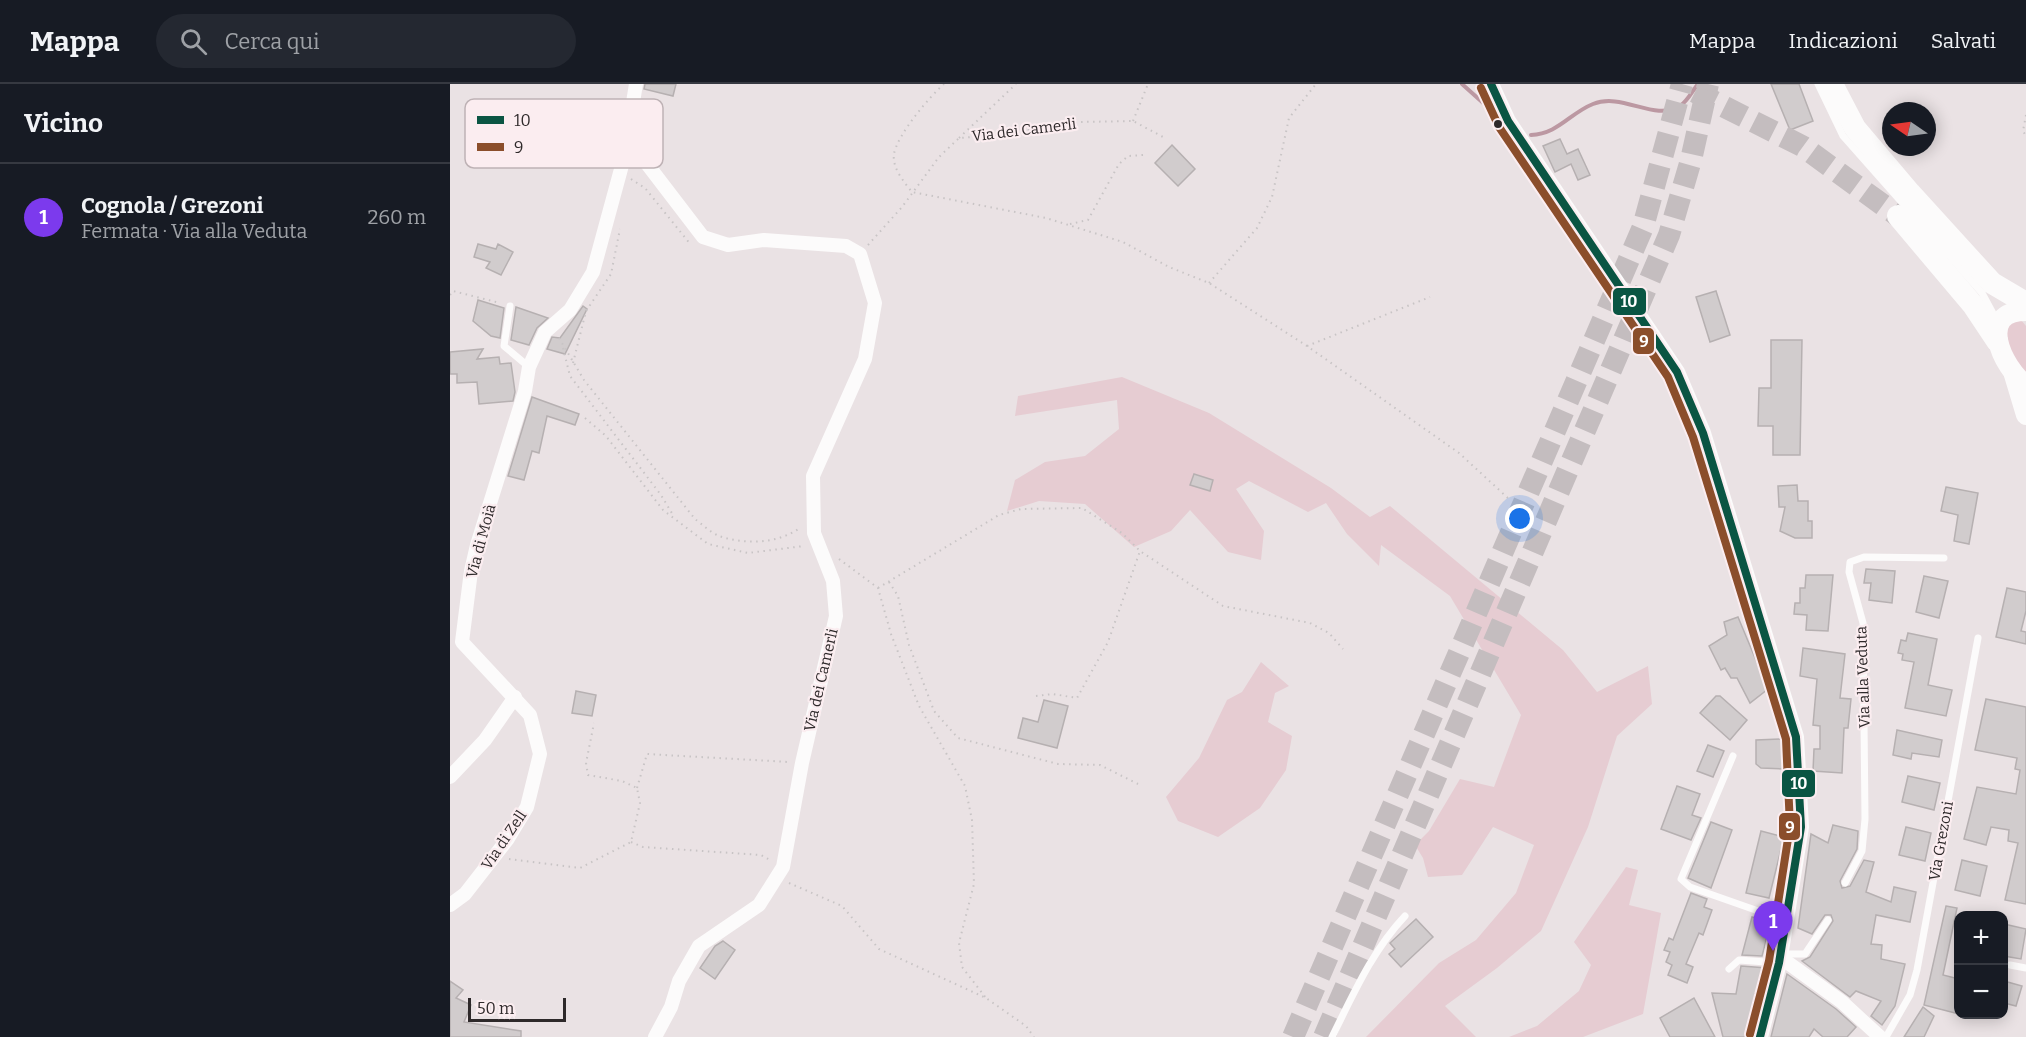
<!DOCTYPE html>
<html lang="it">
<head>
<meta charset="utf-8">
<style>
  :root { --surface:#171b24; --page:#242831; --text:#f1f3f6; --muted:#9ea1a6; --line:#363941; --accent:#7c3aed }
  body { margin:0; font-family:Bitter,serif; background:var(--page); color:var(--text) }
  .controls { position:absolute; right:18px; bottom:18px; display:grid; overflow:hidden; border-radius:12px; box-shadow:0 3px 15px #0003 }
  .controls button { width:54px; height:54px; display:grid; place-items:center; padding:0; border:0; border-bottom:2px solid var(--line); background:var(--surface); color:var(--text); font:30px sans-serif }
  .compass { position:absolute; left:1432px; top:18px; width:54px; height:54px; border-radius:50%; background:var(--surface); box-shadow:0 3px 15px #0003; rotate:283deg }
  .scale { position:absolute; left:18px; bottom:15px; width:98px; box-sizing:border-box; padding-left:6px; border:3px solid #2e292a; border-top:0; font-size:16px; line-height:21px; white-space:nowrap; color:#2e292a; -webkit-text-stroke:4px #fbedf0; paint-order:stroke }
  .you { position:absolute; left:1070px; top:435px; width:21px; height:21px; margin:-15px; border:4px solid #fff; border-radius:50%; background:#1a73e8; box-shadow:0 0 0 9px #1a73e833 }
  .badge { display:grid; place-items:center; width:39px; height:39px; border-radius:50%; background:var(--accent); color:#fff; font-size:20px; font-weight:700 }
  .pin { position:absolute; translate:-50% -50px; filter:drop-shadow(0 2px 3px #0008) }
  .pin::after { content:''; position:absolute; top:32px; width:21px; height:18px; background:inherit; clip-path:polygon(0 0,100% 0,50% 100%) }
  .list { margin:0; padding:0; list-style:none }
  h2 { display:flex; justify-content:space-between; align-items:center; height:78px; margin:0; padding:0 24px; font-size:26px }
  h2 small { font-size:20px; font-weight:400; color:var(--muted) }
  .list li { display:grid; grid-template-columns:39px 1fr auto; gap:18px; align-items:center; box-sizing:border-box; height:108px; padding:0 24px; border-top:2px solid var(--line) }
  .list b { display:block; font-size:22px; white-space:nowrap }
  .list p { margin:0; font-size:20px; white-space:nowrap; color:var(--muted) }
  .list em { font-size:20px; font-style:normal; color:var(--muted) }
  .icon { flex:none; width:33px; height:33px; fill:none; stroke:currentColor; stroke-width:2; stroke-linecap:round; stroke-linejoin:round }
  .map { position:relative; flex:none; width:1576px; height:953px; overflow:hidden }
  header { display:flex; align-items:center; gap:36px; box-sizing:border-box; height:84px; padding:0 30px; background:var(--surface); border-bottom:2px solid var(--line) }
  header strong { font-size:28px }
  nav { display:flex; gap:33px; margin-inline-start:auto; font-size:21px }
  .search { width:420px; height:54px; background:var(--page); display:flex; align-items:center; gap:15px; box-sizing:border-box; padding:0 21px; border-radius:33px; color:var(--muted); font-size:22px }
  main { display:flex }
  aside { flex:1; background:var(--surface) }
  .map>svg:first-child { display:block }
  .green { fill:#e6ccd2 }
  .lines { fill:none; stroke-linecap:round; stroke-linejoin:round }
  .stream { stroke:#bc98a2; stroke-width:4 }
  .building { fill:#d1cccd; stroke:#b6b0b1; stroke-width:1.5 }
  .trunk-tunnel { stroke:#c4bdbf; stroke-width:22; stroke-dasharray:22 11; stroke-linecap:butt }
  .path { stroke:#c8c4c5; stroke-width:2; stroke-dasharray:1.5 4.5; stroke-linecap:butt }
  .service { stroke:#fcfbfb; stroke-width:7 }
  .minor { stroke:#fcfbfb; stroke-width:14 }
  .tertiary { stroke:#fcfbfb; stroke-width:16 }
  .secondary { stroke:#fcfbfb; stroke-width:20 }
  .trunk { stroke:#fcfbfb; stroke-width:22 }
  .bus-1-casing { stroke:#fbedf0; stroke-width:12 }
  .bus-2-casing { stroke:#fbedf0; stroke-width:12 }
  .bus-1 { stroke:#0a5543; stroke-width:8 }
  .bus-2 { stroke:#8b4e2b; stroke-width:8 }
  .bus-dot { fill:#2e292a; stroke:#fbedf0; stroke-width:2 }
  .labels { text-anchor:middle; stroke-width:4.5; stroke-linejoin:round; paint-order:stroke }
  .street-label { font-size:15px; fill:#2e292a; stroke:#fbedf0 }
  .key { fill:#fbedf0; stroke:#beb2b5; stroke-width:1.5 }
  .key-label { font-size:16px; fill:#2e292a }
  .line-badge { stroke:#fbedf0; stroke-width:2 }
  .badge-label { font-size:16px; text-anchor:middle; font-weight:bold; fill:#fff }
</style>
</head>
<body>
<header>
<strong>Mappa</strong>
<div class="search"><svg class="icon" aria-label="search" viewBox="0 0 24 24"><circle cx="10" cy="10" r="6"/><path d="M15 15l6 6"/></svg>Cerca qui</div>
<nav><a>Mappa</a><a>Indicazioni</a><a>Salvati</a></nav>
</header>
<main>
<aside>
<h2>Vicino<small></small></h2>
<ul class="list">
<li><span class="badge">1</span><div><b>Cognola / Grezoni</b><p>Fermata · Via alla Veduta</p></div><em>260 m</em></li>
</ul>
</aside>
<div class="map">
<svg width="1576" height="953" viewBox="0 0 1576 953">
  <rect width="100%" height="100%" fill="#eae2e4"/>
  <g class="green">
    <path d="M1571 236 1576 242V290L1557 269 1556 240Z"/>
    <path d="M672 293 759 329 881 404 920 433 940 422 1113 566 1147 608 1198 582 1202 620 1167 652 1138 743 1091 847 1047 884 995 922 1026 953H916L989 879 1026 856 1066 809 1084 761 1043 743 1012 791 978 793 973 774 965 761 979 747 1010 695 1044 703 1071 631 1000 512 931 461 929 482 897 450 876 419 858 428 799 397 786 405 814 447 811 476 778 468 740 426 721 447 684 463 635 420 589 417 557 427 565 396 595 378 635 372 669 345 667 316 565 332 568 312Z"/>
    <path d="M811 578 839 602 825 609 818 638 842 652 836 686 810 724 768 753 728 737 716 713 749 674 777 616 792 608Z"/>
    <path d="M1176 783 1188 786 1179 821 1211 829 1193 930 1133 953H1059L1087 942 1129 907 1141 881 1124 858Z"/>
  </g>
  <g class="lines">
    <g class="stream">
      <path d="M1012 0 1041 26"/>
      <path d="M1081 51C1108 50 1120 29 1143 20 1173 8 1204 38 1230 22 1237 18 1243 6 1248 0"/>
    </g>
  </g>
  <g class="building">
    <path d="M195 0H226L223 12 194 5Z"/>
    <path d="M1321 0H1349L1363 37 1340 46Z"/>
    <path d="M1110 55 1117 70 1128 65 1140 91 1128 96 1121 80 1105 88 1093 62Z"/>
    <path d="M722 61 745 85 728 102 705 79Z"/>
    <path d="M28 160 46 165 48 160 63 168 51 191 36 184 40 178 24 173Z"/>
    <path d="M1266 207 1280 251 1260 258 1246 213Z"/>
    <path d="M28 216 54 224 50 254 41 252 23 237Z"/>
    <path d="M133 222 137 225 115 270 97 265 102 253 110 254Z"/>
    <path d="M66 223 98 234 87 244 79 261 61 256Z"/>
    <path d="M1321 256H1352L1350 371H1323V342H1308L1309 304H1321Z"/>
    <path d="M33 265 27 275 49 273 50 280 61 279 65 308 63 317 29 320 27 298 7 299V290H0V268Z"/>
    <path d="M82 313 129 330 125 341 97 332 89 369 82 367 74 396 58 392Z"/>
    <path d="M744 390 763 396 760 407 740 401Z"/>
    <path d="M1347 401 1348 417H1358V437H1362V454H1345L1330 447 1335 423H1329L1328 402Z"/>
    <path d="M1496 403 1528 409 1519 460 1504 457 1508 431 1491 427Z"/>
    <path d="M1416 485 1445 487 1442 519 1419 516 1421 499H1414Z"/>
    <path d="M1356 491H1383L1378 547 1356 546 1357 531 1344 530 1345 519H1350V504H1355Z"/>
    <path d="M1474 492 1498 497 1489 534 1466 528Z"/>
    <path d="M1557 504 1576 508V527L1571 547 1576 548V560L1546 553Z"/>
    <path d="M1288 533 1318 605 1300 619 1287 594H1281L1275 584 1271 586 1259 562 1277 551 1274 538Z"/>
    <path d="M1458 549 1487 555 1478 601 1502 606 1496 632 1455 624 1464 578 1452 576 1453 570 1448 569 1451 556 1456 557Z"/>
    <path d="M1353 564 1395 570 1390 614 1401 615 1398 644H1394L1392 689 1363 687 1364 665H1370V642L1363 641 1367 595 1350 592Z"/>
    <path d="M126 607 146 611 142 632 122 629Z"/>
    <path d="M1266 612H1270L1297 636 1280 656 1250 629Z"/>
    <path d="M1536 615 1576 623V820L1555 816 1568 759 1558 757 1559 746 1541 743 1536 761 1514 755 1527 703 1566 710 1570 686 1565 685 1567 674 1525 666Z"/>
    <path d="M594 616 618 622 607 664 568 654 573 634 588 638Z"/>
    <path d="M1447 646 1492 656 1489 673 1462 669 1461 675 1443 671Z"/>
    <path d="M1333 655 1334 685 1311 684 1306 680V656Z"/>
    <path d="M1258 661 1274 667 1263 693 1247 687Z"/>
    <path d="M1458 692 1490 699 1484 726 1452 718Z"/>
    <path d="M1227 702 1250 710 1242 731 1251 734 1241 756 1211 745Z"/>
    <path d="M1261 738 1282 746 1261 804 1238 794Z"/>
    <path d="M1383 741 1408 747 1407 765 1390 797 1392 804 1400 802 1414 776 1424 778 1416 808 1441 818 1444 803 1466 808 1460 838 1426 831 1421 860 1432 861 1431 875 1455 880 1445 922 1432 941 1421 932 1431 917 1406 907 1400 913 1352 877 1360 873 1383 837 1381 831H1375L1362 850 1348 844 1361 750 1378 759Z"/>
    <path d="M1456 743 1481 749 1475 777 1449 771Z"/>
    <path d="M1311 747 1334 753 1319 814 1296 809Z"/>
    <path d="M1512 776 1537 782 1530 812 1505 806Z"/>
    <path d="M1241 809 1257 815 1254 823 1262 826 1253 851 1249 849 1236 880 1243 883 1237 899 1218 891 1222 881 1216 878 1220 868 1214 866 1219 854 1223 856Z"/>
    <path d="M1496 822 1507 824 1493 891 1509 895V930L1474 921Z"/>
    <path d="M1302 833 1321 838 1312 872 1292 871Z"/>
    <path d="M966 835 983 853 951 883 939 870 945 865 940 859Z"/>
    <path d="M1554 840 1576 845 1571 875 1554 872Z"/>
    <path d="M273 857 285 866 265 895 250 884 265 862Z"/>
    <path d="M1291 882 1317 884 1310 911 1305 910 1307 922 1300 953H1273L1262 909 1286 910Z"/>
    <path d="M1337 890 1386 925 1406 943 1397 953H1373L1364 945 1359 953H1321Z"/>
    <path d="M0 897 13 906 6 914 21 921 14 938 71 947V953H0Z"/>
    <path d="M1554 897 1572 902 1566 922 1554 919Z"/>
    <path d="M1244 914 1265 953H1220L1210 934Z"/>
    <path d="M1473 923 1484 932 1474 953H1454Z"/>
  </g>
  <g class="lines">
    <g class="trunk-tunnel">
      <path d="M1245 8 1352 62 1448 132"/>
      <path d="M843 953 1193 143 1232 0"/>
      <path d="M874 953 1219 151 1241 76 1258 0"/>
    </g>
    <g class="path">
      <path d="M494 0C480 12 447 51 444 70 442 84 454 98 462 108L596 134 673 158 719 183 759 199 857 262 1009 369 1059 415"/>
      <path d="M1576 31 1573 47 1576 52"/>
      <path d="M683 37 698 0"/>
      <path d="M509 54 566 0"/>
      <path d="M181 95 195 104 241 161"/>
      <path d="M620 140 638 136 669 80 678 72 693 71"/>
      <path d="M418 161 452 123 489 73 509 54 548 51 630 38 683 37 715 54"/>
      <path d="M759 199 807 144 822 113 839 34 866 0"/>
      <path d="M0 211 3 207 50 219"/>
      <path d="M109 254 134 296 245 435C252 440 261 449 269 452 295 461 329 460 351 443"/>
      <path d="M857 262 980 213"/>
      <path d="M113 264 120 292 211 411 223 431"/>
      <path d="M123 279 136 227 161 190 170 145"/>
      <path d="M135 334 156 352 213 426 258 460 298 469 354 462"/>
      <path d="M389 475 428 504 441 550 469 622 515 702 522 736 524 800 509 859 512 883 536 914"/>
      <path d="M439 498 448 512 459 561 484 627 508 654 608 680 650 681 688 700"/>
      <path d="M428 504 549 431 571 425 632 424 672 449 690 467 773 522 860 539 879 549 893 565"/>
      <path d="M586 612 603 610 627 614 658 558 690 467"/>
      <path d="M187 704 197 670 339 678"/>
      <path d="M181 758 193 763 311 771 320 776"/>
      <path d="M59 775 130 784 181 758 190 719 187 704 172 697 138 691 136 679 144 639"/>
      <path d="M339 799 392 822 429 865 536 914 576 942 584 953"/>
    </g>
    <g class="service">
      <path d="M1368 0 1393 52 1532 209 1546 235"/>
      <path d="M60 222 54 262 79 283"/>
      <path d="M1283 672 1231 795 1240 803 1334 836"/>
      <path d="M1395 799 1412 767 1415 735 1413 539 1399 488 1400 478 1414 473 1494 474"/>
      <path d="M1331 872 1337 870H1355L1378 836"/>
      <path d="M1560 881 1576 884"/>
      <path d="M1279 885 1289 876 1329 879"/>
      <path d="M882 953C903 911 922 867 955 832"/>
      <path d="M1436 953 1460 911 1467 886 1528 554"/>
    </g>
    <g class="minor">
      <path d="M179 43 191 72 253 153 278 161 314 156 396 162 410 170 425 219 415 275 363 392 364 449 383 497 386 532 352 679 333 783 309 821 249 862 229 897 221 923 205 953"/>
      <path d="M0 693 35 656 65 613"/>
      <path d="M0 821 15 810 57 756 77 723 90 670 80 631 12 558 21 487 27 461 75 307 79 283 95 248 120 226 143 188 174 74 186 0"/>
      <path d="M1330 873 1392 918 1430 953"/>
    </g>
    <path class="tertiary" d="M1041 0 1058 37 1227 288 1253 349 1346 653 1351 743 1329 879 1310 953"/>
    <g class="secondary">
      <path d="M1576 227C1526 227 1552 283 1576 301"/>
      <path d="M1564 291 1576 331"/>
    </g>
    <g class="trunk">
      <path d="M1382 0 1405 44 1460 109 1542 199 1576 219"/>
      <path d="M1448 132 1523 221 1547 257"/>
    </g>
    <g class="bus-1-casing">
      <path id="bus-1" d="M1041 0 1058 37 1227 288 1253 349 1346 653 1351 743 1329 879 1310 953"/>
    </g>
    <g class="bus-2-casing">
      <path id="bus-2" d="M1031 4 1049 43 1218 293 1243 353 1336 655 1340 742 1319 877 1300 950"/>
    </g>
    <use href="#bus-1" class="bus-1"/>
    <use href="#bus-2" class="bus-2"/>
  </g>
  <circle class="bus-dot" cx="1048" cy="40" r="5"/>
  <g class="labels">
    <g class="street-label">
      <text transform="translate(574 46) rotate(-7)" y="5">Via dei Camerli</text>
      <text transform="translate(31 457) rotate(-75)" y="5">Via di Moià</text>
      <text transform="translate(1413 593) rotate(-92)" y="5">Via alla Veduta</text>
      <text transform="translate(371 596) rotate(-77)" y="5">Via dei Camerli</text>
      <text transform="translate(54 756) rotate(-56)" y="5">Via di Zell</text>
      <text transform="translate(1491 757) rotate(-80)" y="5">Via Grezoni</text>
    </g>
  </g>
  <rect x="15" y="15" width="198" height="69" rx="9" class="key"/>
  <rect x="27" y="32" width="27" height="8" fill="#0a5543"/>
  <rect x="27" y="59" width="27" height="8" fill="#8b4e2b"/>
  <g class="key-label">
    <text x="64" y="42">10</text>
    <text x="64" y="69">9</text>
  </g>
  <g class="line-badge">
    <rect x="1162" y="203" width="35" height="29" rx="6" fill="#0a5543"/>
    <rect x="1182" y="243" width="23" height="28" rx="6" fill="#8b4e2b"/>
    <rect x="1331" y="685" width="35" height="29" rx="6" fill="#0a5543"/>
    <rect x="1328" y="728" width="23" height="29" rx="6" fill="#8b4e2b"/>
  </g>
  <g class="badge-label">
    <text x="1179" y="223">10</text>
    <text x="1194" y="263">9</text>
    <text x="1349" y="705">10</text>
    <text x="1340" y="749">9</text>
  </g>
</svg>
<div class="controls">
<button>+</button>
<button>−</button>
</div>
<svg class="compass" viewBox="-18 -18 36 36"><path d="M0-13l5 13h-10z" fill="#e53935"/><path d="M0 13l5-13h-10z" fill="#9ea1a6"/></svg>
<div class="scale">50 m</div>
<div class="you"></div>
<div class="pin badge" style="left:1323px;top:867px">1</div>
</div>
</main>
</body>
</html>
